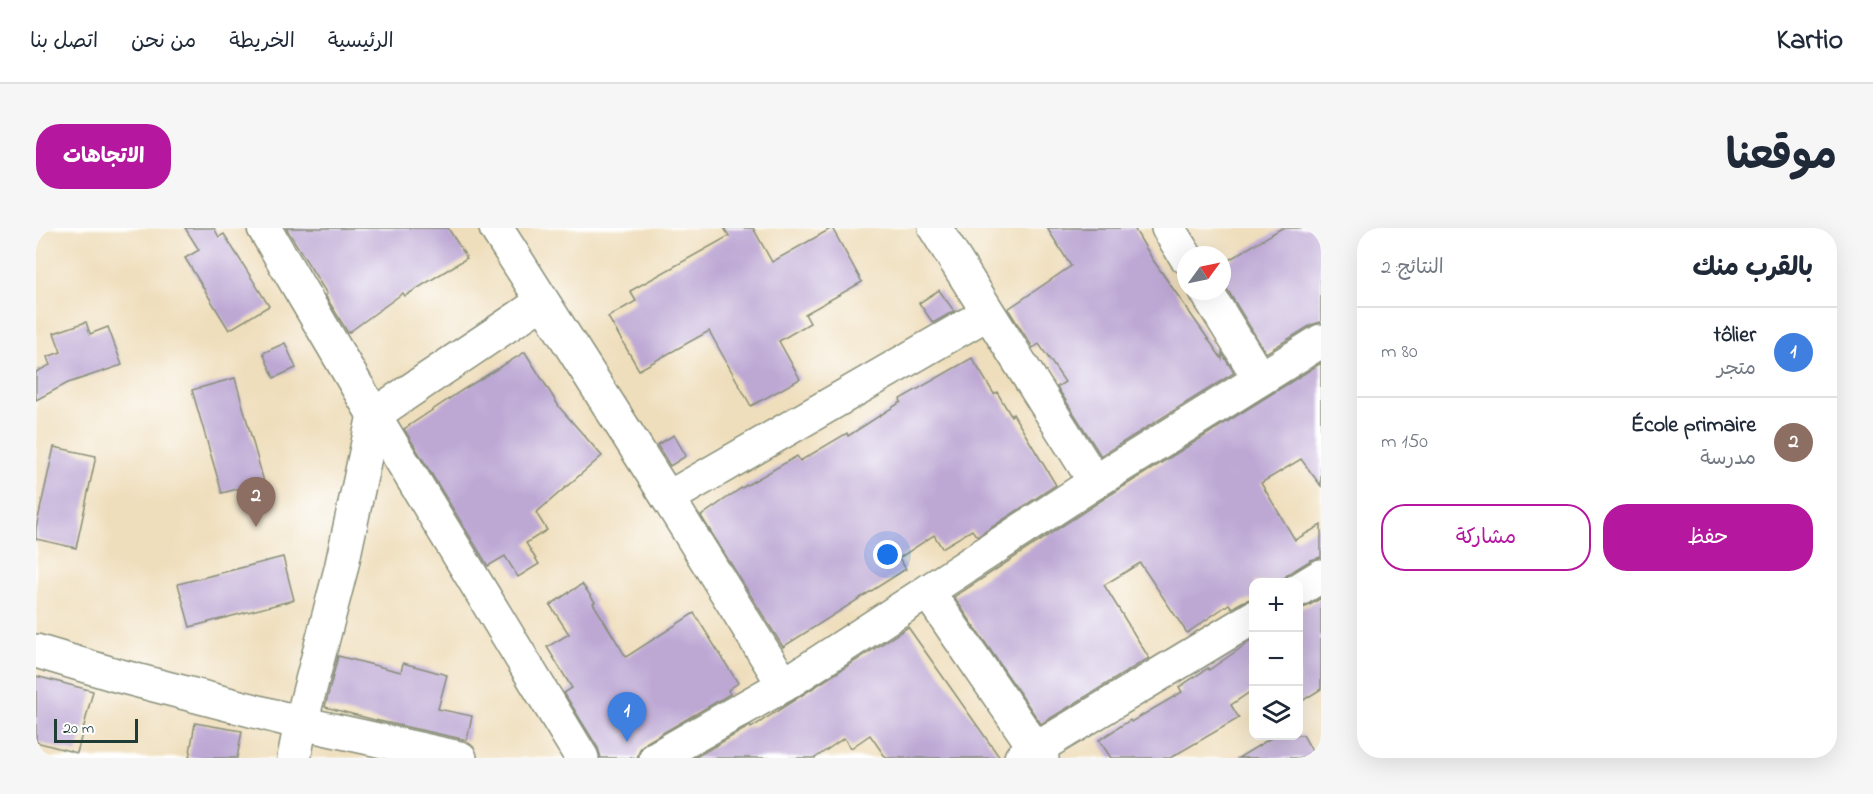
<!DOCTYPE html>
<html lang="ar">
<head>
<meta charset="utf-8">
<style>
  :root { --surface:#fff; --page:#f6f6f7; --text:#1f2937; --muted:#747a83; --line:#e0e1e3; --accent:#b5179e }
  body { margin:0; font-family:"Indie Flower","Playpen Sans Arabic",sans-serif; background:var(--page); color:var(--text); direction:rtl }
  .controls { position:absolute; right:18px; bottom:18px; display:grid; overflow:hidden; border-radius:12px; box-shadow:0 6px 24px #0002 }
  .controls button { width:54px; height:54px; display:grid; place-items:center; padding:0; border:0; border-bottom:2px solid var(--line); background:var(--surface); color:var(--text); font:30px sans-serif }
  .compass { position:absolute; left:1141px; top:18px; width:54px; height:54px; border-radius:50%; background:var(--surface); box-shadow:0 6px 24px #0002; rotate:57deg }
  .scale { position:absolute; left:18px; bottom:15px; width:84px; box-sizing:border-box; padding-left:6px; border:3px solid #1f3d34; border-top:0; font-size:16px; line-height:21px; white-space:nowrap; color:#1f3d34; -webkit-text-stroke:4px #fff; paint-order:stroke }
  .you { position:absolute; left:852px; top:327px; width:21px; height:21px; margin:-15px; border:4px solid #fff; border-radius:50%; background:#1a73e8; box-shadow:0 0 0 9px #1a73e833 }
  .badge { display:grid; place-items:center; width:39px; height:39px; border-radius:50%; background:var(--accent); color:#fff; font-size:20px; font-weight:700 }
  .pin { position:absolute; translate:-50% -50px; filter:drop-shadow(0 2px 3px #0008) }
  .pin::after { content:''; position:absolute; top:32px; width:21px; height:18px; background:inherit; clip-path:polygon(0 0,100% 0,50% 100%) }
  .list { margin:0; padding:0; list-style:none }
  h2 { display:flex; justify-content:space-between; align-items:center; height:78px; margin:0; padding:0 24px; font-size:26px }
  h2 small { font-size:20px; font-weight:400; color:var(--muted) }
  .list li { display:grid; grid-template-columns:39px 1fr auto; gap:18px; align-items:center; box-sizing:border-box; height:90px; padding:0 24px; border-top:2px solid var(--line) }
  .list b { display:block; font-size:22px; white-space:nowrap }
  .list p { margin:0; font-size:20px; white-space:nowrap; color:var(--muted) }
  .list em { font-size:20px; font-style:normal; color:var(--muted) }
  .actions { display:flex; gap:12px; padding:18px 24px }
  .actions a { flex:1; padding:14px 0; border:2px solid var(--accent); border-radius:24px; text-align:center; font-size:21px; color:var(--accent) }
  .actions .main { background:var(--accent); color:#fff }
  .icon { flex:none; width:33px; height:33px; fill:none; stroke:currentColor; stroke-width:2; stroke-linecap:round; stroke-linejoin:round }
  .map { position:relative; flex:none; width:1285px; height:530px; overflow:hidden; direction:ltr; border-radius:24px }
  header { display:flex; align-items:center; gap:36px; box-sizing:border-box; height:84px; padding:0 30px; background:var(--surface); border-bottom:2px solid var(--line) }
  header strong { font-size:28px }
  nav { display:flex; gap:33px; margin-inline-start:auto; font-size:21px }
  .intro { display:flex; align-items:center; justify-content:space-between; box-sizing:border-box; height:144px; padding:0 36px }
  h1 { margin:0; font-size:42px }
  .button { padding:15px 27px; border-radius:24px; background:var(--accent); color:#fff; font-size:21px; font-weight:700 }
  main { display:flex; gap:36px; padding:0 36px }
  aside { flex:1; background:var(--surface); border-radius:24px; box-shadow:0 6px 24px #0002 }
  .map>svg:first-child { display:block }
  .building { fill:#bda8d4 }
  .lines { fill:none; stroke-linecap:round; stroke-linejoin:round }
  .minor-casing { stroke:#878e78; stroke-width:36 }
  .minor { stroke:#fff; stroke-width:33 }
</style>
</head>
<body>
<header>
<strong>Kartio</strong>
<nav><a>الرئيسية</a><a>الخريطة</a><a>من نحن</a><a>اتصل بنا</a></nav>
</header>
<div class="intro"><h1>موقعنا</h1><a class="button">الاتجاهات</a></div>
<main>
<aside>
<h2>بالقرب منك<small>النتائج: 2</small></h2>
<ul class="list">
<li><span class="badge" style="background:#3f7fe0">1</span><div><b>tôlier</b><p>متجر</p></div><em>80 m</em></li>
<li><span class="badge" style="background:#8d6e63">2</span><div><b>École primaire</b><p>مدرسة</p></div><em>150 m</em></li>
</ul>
<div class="actions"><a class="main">حفظ</a><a>مشاركة</a></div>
</aside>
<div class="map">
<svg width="1285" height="530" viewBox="0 0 1285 530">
  <rect width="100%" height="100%" fill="#fff"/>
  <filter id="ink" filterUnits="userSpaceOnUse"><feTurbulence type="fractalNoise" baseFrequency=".0167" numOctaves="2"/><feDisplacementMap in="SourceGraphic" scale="12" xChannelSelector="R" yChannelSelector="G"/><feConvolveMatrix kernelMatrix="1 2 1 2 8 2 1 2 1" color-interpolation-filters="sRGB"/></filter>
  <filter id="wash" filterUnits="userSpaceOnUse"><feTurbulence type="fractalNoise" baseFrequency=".008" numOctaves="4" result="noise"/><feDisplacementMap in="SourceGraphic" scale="24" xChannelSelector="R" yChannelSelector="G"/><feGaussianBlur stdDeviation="1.35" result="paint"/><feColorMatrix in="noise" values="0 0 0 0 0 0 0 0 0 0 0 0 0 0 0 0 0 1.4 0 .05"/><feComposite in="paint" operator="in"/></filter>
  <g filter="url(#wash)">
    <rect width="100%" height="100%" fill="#efdebc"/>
    <g id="blocks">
      <g class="building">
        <path d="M149 0H178L183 9 188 6 233 78 193 102 149 30 163 22Z"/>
        <path d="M250 0H412L431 30 369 68 367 65 312 105 289 67 291 66Z"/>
        <path d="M688 0H717L736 34 796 0 826 54 769 86 774 95 743 113 764 151 715 178 673 103 603 142 572 89 600 73 594 63 693 8Z"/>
        <path d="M1011 0H1098L1117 32 1186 131V125L1198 145 1065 228 1021 159 1029 154 1003 116 997 120 972 81 1035 38Z"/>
        <path d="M1246 0H1285V94L1275 97 1230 125 1186 53V36Z"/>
        <path d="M903 62 918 83 897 95 883 75Z"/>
        <path d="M50 94 54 106 72 99 86 137 32 155 0 172V144L14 137 11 129 25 124 18 105Z"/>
        <path d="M249 115 260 140 238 150 227 125Z"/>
        <path d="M489 124 524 180 566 228 500 285 511 302 490 315 503 336 482 349 469 328 452 338 368 201 428 161Z"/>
        <path d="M936 130 958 166 961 164 975 188 977 186 1020 257 941 309 936 302 906 320 898 307 863 330 870 341 747 419 665 288 704 261 761 228 764 233 811 205 812 208 865 174 864 171Z"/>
        <path d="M1285 135V258L1265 231 1225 255 1259 312 1285 297V329L1275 332 1252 346 1245 354H1218V370L1208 373 1196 380 1193 376 1151 405 1104 335 1068 357 1113 430 1005 496 918 369 1069 270Z"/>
        <path d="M199 150 228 254 186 265 156 162Z"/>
        <path d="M638 207 650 228 634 238 621 217Z"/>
        <path d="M18 219 60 228 40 320 0 311V300Z"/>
        <path d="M247 329 258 372 154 399 142 356Z"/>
        <path d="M546 356 559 374 557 375 590 429 658 385 702 455 692 462 694 466 611 514 604 521 601 530H565L562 520 528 465 536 460 511 419 533 406 514 377Z"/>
        <path d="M1285 370V461L1263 475V381L1272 378Z"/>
        <path d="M872 399 964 530H850L834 507 815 520 808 510 779 530H658L714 498 715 500Z"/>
        <path d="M1218 411V461L1195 477 1203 490 1134 530H1075L1063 512 1094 492 1095 494 1146 464 1143 459 1172 440 1173 442Z"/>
        <path d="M302 428 365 444 367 435 411 447 402 481 436 488 431 512 339 492 289 479Z"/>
        <path d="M0 448 57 463 41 525 0 514Z"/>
        <path d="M159 495 206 503 201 530H153Z"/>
        <path d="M1240 507H1267L1280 530H1202Z"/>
      </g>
    </g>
  </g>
  <g filter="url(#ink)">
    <use href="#blocks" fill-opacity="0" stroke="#878e78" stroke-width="1.5"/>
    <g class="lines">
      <g class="minor-casing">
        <g id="minor">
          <path d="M228 0 338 187 546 530"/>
          <path d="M460 0 632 270"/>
          <path d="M899 0 1059 254"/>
          <path d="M1132 0 1150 29"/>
          <path d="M1170 63 1224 151"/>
          <path d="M1262 362 1285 348"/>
          <path d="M892 364 1006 530"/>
          <path d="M0 423 80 447 265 495 424 530"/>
          <path d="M748 457 632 270 952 85"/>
          <path d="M258 530 265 495 305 341 338 187 506 74"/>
          <path d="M620 530 748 457 1059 254 1285 113"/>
          <path d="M985 530 1218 389"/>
        </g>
      </g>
      <use href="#minor" class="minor"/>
    </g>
  </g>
</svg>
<div class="controls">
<button>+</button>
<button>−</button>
<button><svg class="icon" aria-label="layers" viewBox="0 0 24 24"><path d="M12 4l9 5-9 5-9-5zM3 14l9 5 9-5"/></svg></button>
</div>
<svg class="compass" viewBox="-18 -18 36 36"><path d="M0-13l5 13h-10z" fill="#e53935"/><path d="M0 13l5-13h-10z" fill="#747a83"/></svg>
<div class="scale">20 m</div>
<div class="you"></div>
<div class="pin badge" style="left:591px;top:514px;background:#3f7fe0">1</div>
<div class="pin badge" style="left:220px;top:299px;background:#8d6e63">2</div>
</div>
</main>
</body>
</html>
